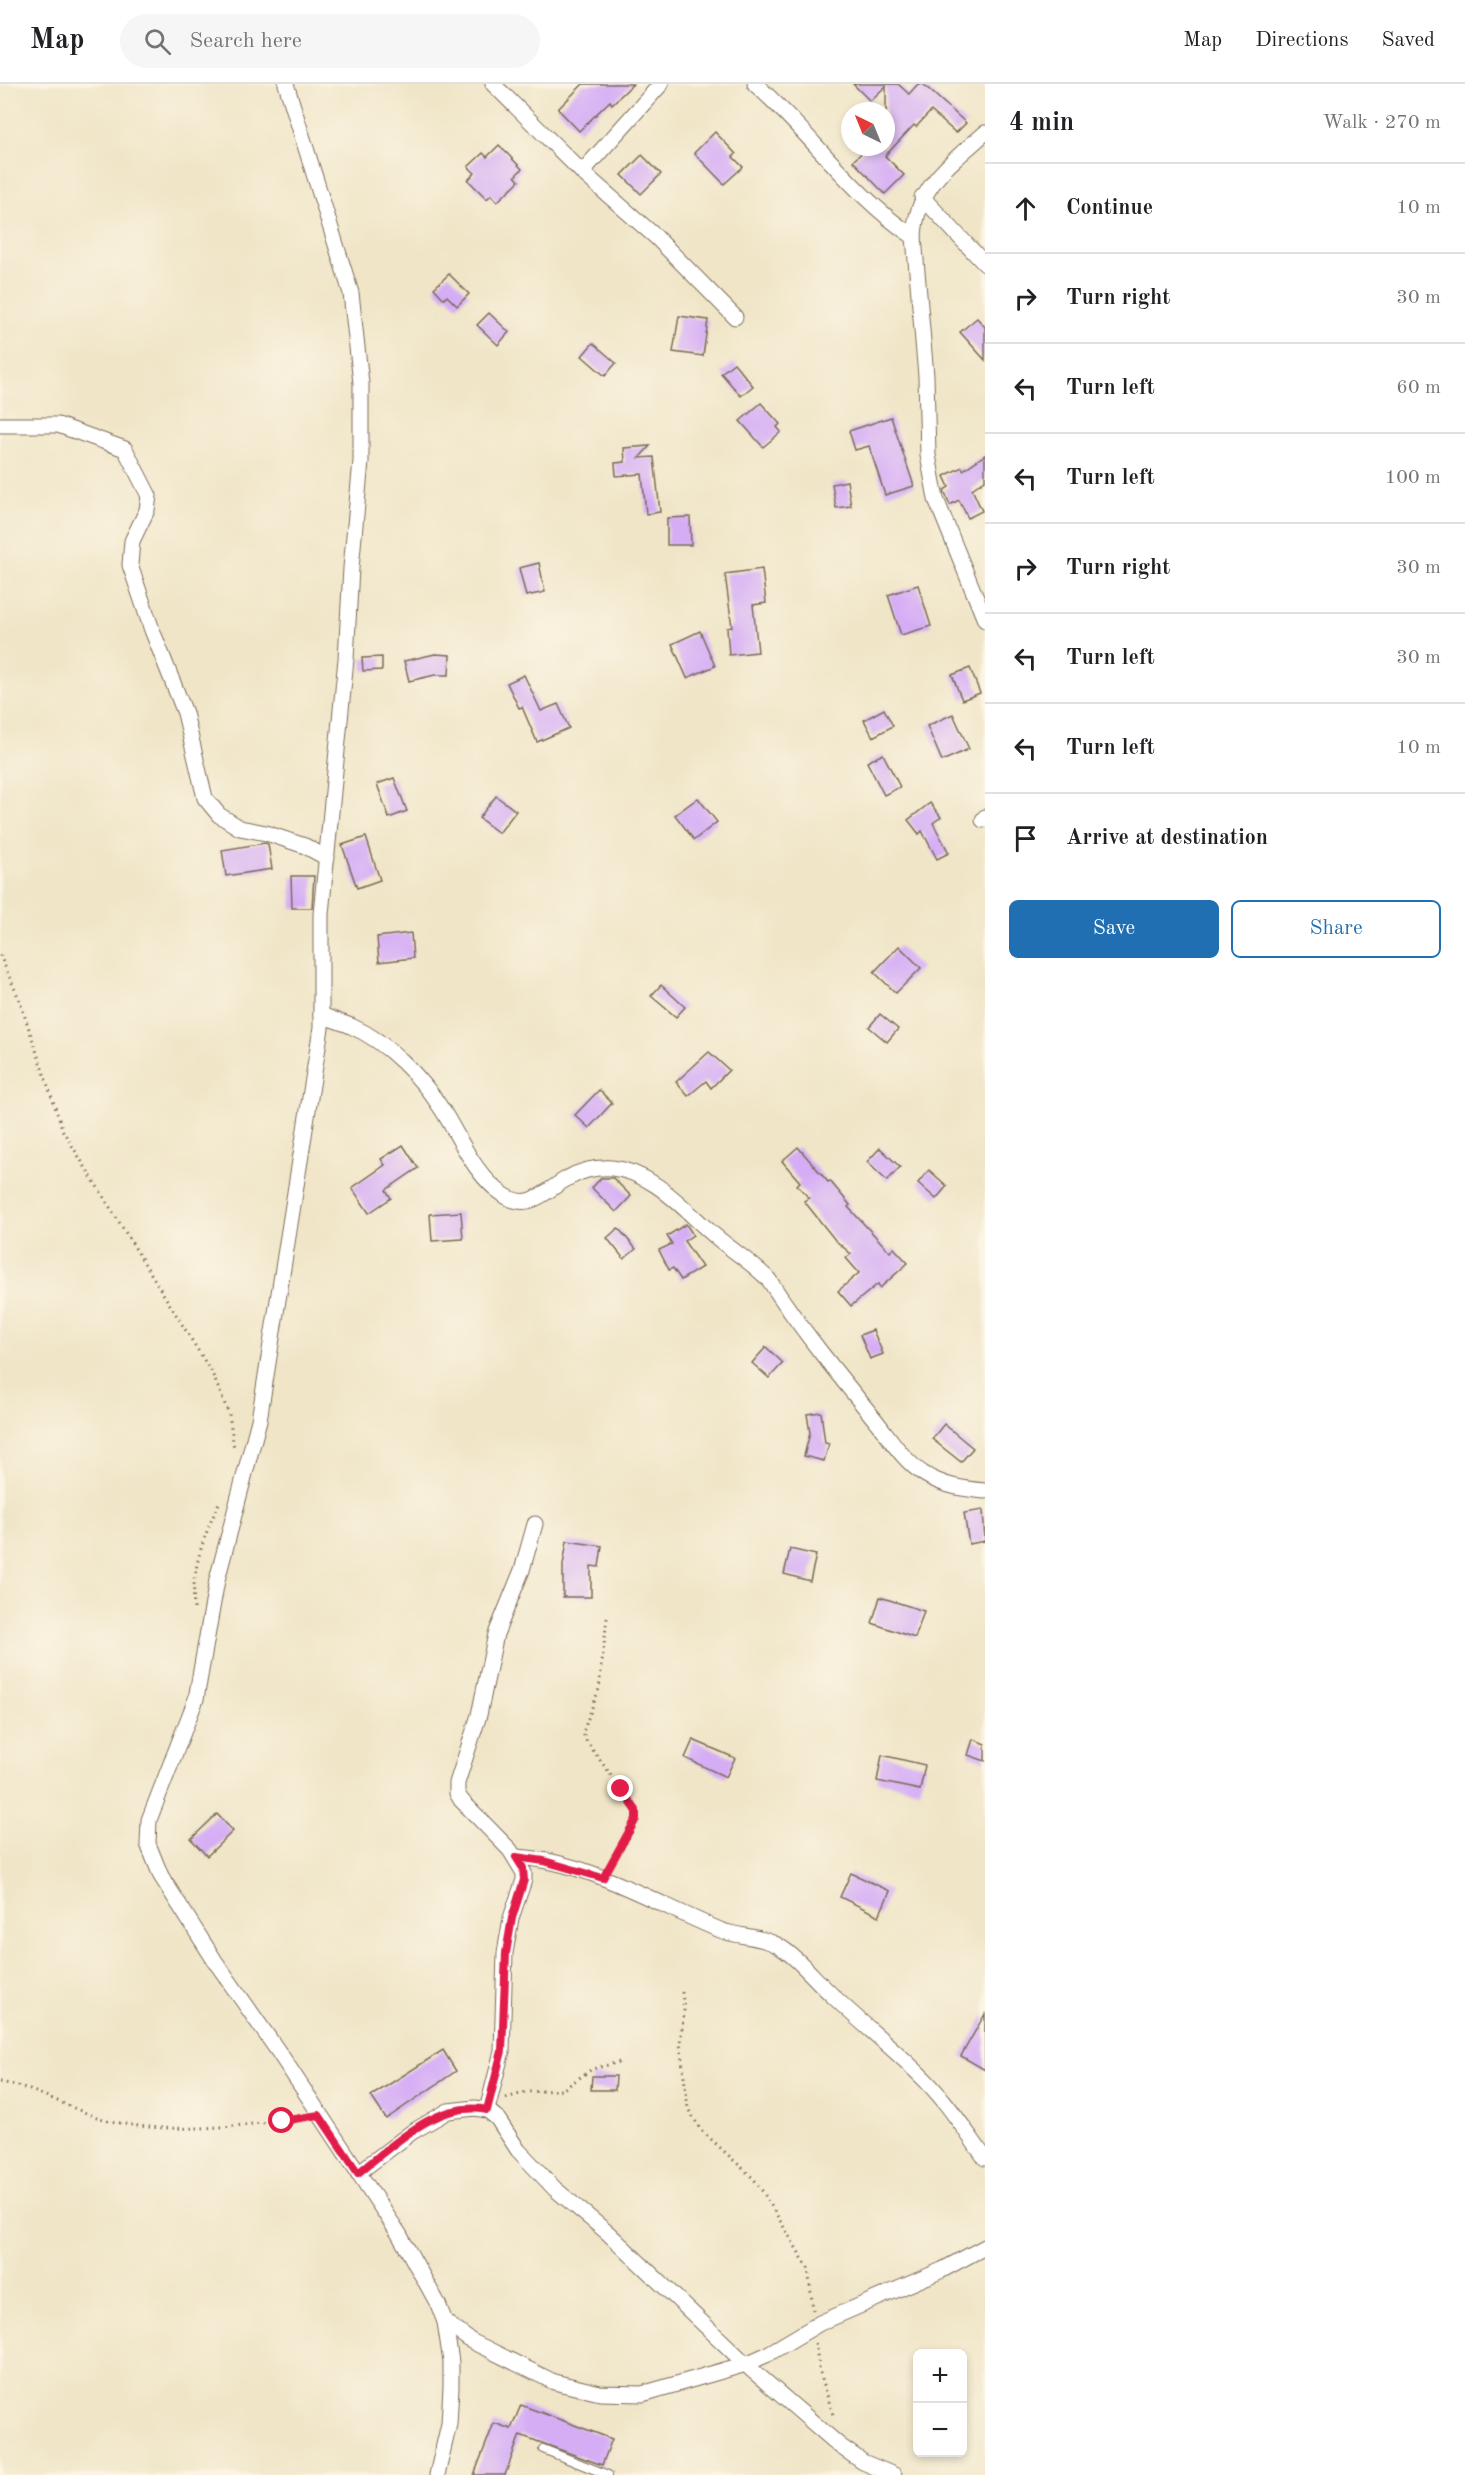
<!DOCTYPE html>
<html lang="en">
<head>
<meta charset="utf-8">
<style>
  :root { --surface:#fff; --page:#f6f6f6; --text:#202124; --muted:#757577; --line:#e0e0e0; --accent:#1f6fb2 }
  body { margin:0; font-family:"Old Standard TT",serif; background:var(--page); color:var(--text) }
  .controls { position:absolute; right:18px; bottom:18px; display:grid; overflow:hidden; border-radius:9px; box-shadow:0 3px 9px #0003 }
  .controls button { width:54px; height:54px; display:grid; place-items:center; padding:0; border:0; border-bottom:2px solid var(--line); background:var(--surface); color:var(--text); font:30px sans-serif }
  .compass { position:absolute; left:841px; top:18px; width:54px; height:54px; border-radius:50%; background:var(--surface); box-shadow:0 3px 9px #0003; rotate:317deg }
  .stop { position:absolute; width:18px; height:18px; margin:-14px; border:4px solid #e11d48; border-radius:50%; background:#fff }
  .stop.end { background:#e11d48; border-color:#fff; box-shadow:0 2px 6px #0008 }
  .list { margin:0; padding:0; list-style:none }
  h2 { display:flex; justify-content:space-between; align-items:center; height:78px; margin:0; padding:0 24px; font-size:26px }
  h2 small { font-size:20px; font-weight:400; color:var(--muted) }
  .list li { display:grid; grid-template-columns:39px 1fr auto; gap:18px; align-items:center; box-sizing:border-box; height:90px; padding:0 24px; border-top:2px solid var(--line) }
  .list b { display:block; font-size:22px; white-space:nowrap }
  .list em { font-size:20px; font-style:normal; color:var(--muted) }
  .actions { display:flex; gap:12px; padding:18px 24px }
  .actions a { flex:1; padding:14px 0; border:2px solid var(--accent); border-radius:9px; text-align:center; font-size:21px; color:var(--accent) }
  .actions .main { background:var(--accent); color:#fff }
  .icon { flex:none; width:33px; height:33px; fill:none; stroke:currentColor; stroke-width:2; stroke-linecap:round; stroke-linejoin:round }
  .map { position:relative; flex:none; width:985px; height:2391px; overflow:hidden }
  header { display:flex; align-items:center; gap:36px; box-sizing:border-box; height:84px; padding:0 30px; background:var(--surface); border-bottom:2px solid var(--line) }
  header strong { font-size:28px }
  nav { display:flex; gap:33px; margin-inline-start:auto; font-size:21px }
  .search { width:420px; height:54px; background:var(--page); display:flex; align-items:center; gap:15px; box-sizing:border-box; padding:0 21px; border-radius:33px; color:var(--muted); font-size:22px }
  main { display:flex }
  aside { flex:1; background:var(--surface) }
  .map>svg:first-child { display:block }
  .building { fill:#d5adf5 }
  .lines { fill:none; stroke-linecap:round; stroke-linejoin:round }
  .service-casing { stroke:#7a6b59; stroke-width:10 }
  .minor-casing { stroke:#7a6b59; stroke-width:17 }
  .path { stroke:#7a6b59; stroke-width:3; stroke-dasharray:1.5 4.5; stroke-linecap:butt }
  .service { stroke:#fff; stroke-width:8 }
  .minor { stroke:#fff; stroke-width:15 }
  .route { stroke:#e11d48; stroke-width:8 }
</style>
</head>
<body>
<header>
<strong>Map</strong>
<div class="search"><svg class="icon" aria-label="search" viewBox="0 0 24 24"><circle cx="10" cy="10" r="6"/><path d="M15 15l6 6"/></svg>Search here</div>
<nav><a>Map</a><a>Directions</a><a>Saved</a></nav>
</header>
<main>
<div class="map">
<svg width="985" height="2391" viewBox="0 0 985 2391">
  <rect width="100%" height="100%" fill="#fcf5e5"/>
  <filter id="ink" filterUnits="userSpaceOnUse"><feTurbulence type="fractalNoise" baseFrequency=".0167" numOctaves="2"/><feDisplacementMap in="SourceGraphic" scale="12" xChannelSelector="R" yChannelSelector="G"/><feConvolveMatrix kernelMatrix="1 2 1 2 8 2 1 2 1" color-interpolation-filters="sRGB"/></filter>
  <filter id="wash" filterUnits="userSpaceOnUse"><feTurbulence type="fractalNoise" baseFrequency=".008" numOctaves="4" result="noise"/><feDisplacementMap in="SourceGraphic" scale="24" xChannelSelector="R" yChannelSelector="G"/><feGaussianBlur stdDeviation="1.35" result="paint"/><feColorMatrix in="noise" values="0 0 0 0 0 0 0 0 0 0 0 0 0 0 0 0 0 1.4 0 .05"/><feComposite in="paint" operator="in"/></filter>
  <g filter="url(#wash)">
    <rect width="100%" height="100%" fill="#f0e5c7"/>
    <g id="blocks">
      <g class="building">
        <path d="M583 0H633L612 20 610 17 579 47 558 25Z"/>
        <path d="M853 0H898L909 10 918 0H923L966 39 956 49 931 27 916 43 914 41 885 72 904 91 885 110 853 77 868 63H886V2L870 17Z"/>
        <path d="M715 48 736 70 733 73 743 83 724 100 694 69Z"/>
        <path d="M499 61 522 85 515 92 519 97 497 118 491 111 487 115 468 96 475 89 468 83 483 69 487 73Z"/>
        <path d="M642 71 661 90 641 110 622 91Z"/>
        <path d="M449 190 469 210 457 222 447 212 444 215 434 204Z"/>
        <path d="M489 229 509 248 498 261 477 241Z"/>
        <path d="M679 232 708 236 703 272 673 268Z"/>
        <path d="M977 234 985 243V276L960 248Z"/>
        <path d="M593 259 616 279 605 292 582 272Z"/>
        <path d="M734 279 753 302 741 312 721 289Z"/>
        <path d="M761 319 780 340 777 343 781 348 763 363 740 337Z"/>
        <path d="M891 333 914 402 885 411 869 362 855 366 849 347Z"/>
        <path d="M650 362 639 374 654 373 660 428 646 430 642 390 616 392 615 379 625 378 624 364Z"/>
        <path d="M985 371V396L972 405 982 427 968 434 959 416 950 421 944 406 949 403 944 392 962 383 963 386Z"/>
        <path d="M847 397 851 422 836 424 832 400Z"/>
        <path d="M690 433 691 461H667V434Z"/>
        <path d="M539 479 545 508 526 512 519 484Z"/>
        <path d="M762 485 766 519 753 521 758 568 729 571 727 544 732 543 725 490Z"/>
        <path d="M918 501 931 542 901 551 888 511Z"/>
        <path d="M700 547 715 582 687 594 672 560Z"/>
        <path d="M435 570 450 571 449 591H435L409 597 404 577Z"/>
        <path d="M382 573V586L363 587 362 574Z"/>
        <path d="M970 584 980 609 962 616 952 591Z"/>
        <path d="M524 591 541 627 558 620 569 644 537 658 522 623 519 624 507 599Z"/>
        <path d="M884 625 893 642 873 653 864 636Z"/>
        <path d="M953 630 969 665 942 677 927 642Z"/>
        <path d="M883 670 900 703 884 711 867 678Z"/>
        <path d="M394 694 407 727 389 734 377 700Z"/>
        <path d="M496 712 516 727 499 749 479 734Z"/>
        <path d="M698 714 717 738 694 756 675 731Z"/>
        <path d="M930 719 941 733 933 739 949 769 937 775 922 747 919 750 908 736Z"/>
        <path d="M366 753 380 796 357 804 342 761Z"/>
        <path d="M265 759 268 760 272 785 226 792 222 766Z"/>
        <path d="M291 792H314L312 824H292Z"/>
        <path d="M411 849 413 874 379 878 377 853Z"/>
        <path d="M899 862 921 884 896 909 874 888Z"/>
        <path d="M661 901 685 923 676 933 651 912Z"/>
        <path d="M880 930 898 945 887 958 869 943Z"/>
        <path d="M709 968 729 986 711 1004 706 997 688 1012 676 998Z"/>
        <path d="M599 1006 612 1019 589 1044 575 1031Z"/>
        <path d="M403 1061 418 1084 386 1106 391 1114 369 1129 352 1104 385 1081 381 1075Z"/>
        <path d="M798 1063 828 1098 830 1097 850 1121 848 1123 890 1168 894 1164 908 1179 880 1204 878 1200 851 1222 838 1207 859 1189 846 1174 851 1170 835 1156 804 1117 809 1114 797 1101 800 1098 782 1077Z"/>
        <path d="M880 1064 900 1083 887 1097 867 1078Z"/>
        <path d="M929 1086 947 1102 936 1115 918 1099Z"/>
        <path d="M601 1094H613L631 1112 616 1128 592 1104Z"/>
        <path d="M461 1128 463 1155 432 1157 430 1130Z"/>
        <path d="M686 1140 693 1151 684 1157 702 1183 681 1196 673 1184 669 1186 659 1166 672 1160 667 1152Z"/>
        <path d="M618 1144 636 1165 624 1175 607 1154Z"/>
        <path d="M873 1246 883 1270 870 1275 860 1251Z"/>
        <path d="M766 1263 783 1279 769 1294 752 1279Z"/>
        <path d="M821 1328 825 1359 829 1360 824 1377 804 1372 810 1349 807 1330Z"/>
        <path d="M944 1340 973 1364 961 1378 932 1355Z"/>
        <path d="M983 1426 985 1457 969 1460 964 1429Z"/>
        <path d="M567 1457 602 1462 599 1483 591 1482V1513H563V1481Z"/>
        <path d="M790 1465 816 1471 810 1497 784 1490Z"/>
        <path d="M880 1513 924 1527 915 1554 872 1539Z"/>
        <path d="M973 1655 985 1660V1677L968 1671Z"/>
        <path d="M693 1656 735 1674 726 1693 685 1674Z"/>
        <path d="M882 1671 925 1681 920 1706 877 1697Z"/>
        <path d="M217 1730 233 1747 207 1772 191 1755Z"/>
        <path d="M851 1789 890 1807 879 1832 840 1813Z"/>
        <path d="M985 1930V1986L961 1972Z"/>
        <path d="M443 1966 456 1987 386 2035 371 2012Z"/>
        <path d="M592 1992H616L615 2006H591Z"/>
        <path d="M521 2321 612 2355 602 2381 520 2351 505 2391H474L494 2339 511 2345Z"/>
      </g>
    </g>
  </g>
  <g filter="url(#ink)">
    <use href="#blocks" fill-opacity="0" stroke="#7a6b59" stroke-width="1.5"/>
    <g class="lines">
      <g class="service-casing">
        <path id="service" d="M543 2365 608 2391"/>
      </g>
      <g class="minor-casing">
        <g id="minor">
          <path d="M286 0 351 209 361 299V377L351 484 346 575 321 830V944L259 1336 217 1496 196 1615 149 1736 148 1760 161 1792 215 1877 280 1970 399 2150 438 2220 445 2238 451 2278V2303L449 2340 437 2391"/>
          <path d="M493 0 582 88 656 153 735 233"/>
          <path d="M755 0C811 49 852 112 914 153"/>
          <path d="M985 49C950 80 916 103 914 153L926 292 928 371 936 415 985 536"/>
          <path d="M582 88 661 0"/>
          <path d="M922 113 985 180"/>
          <path d="M0 341H58L125 365 149 412 147 426 132 457 130 481 152 546 185 629 205 714 219 731 240 744 266 749 305 762 327 774"/>
          <path d="M983 736 985 733"/>
          <path d="M321 931C331 935 341 938 351 942 388 958 422 994 443 1027 461 1056 475 1092 504 1111 530 1129 547 1105 568 1094 582 1086 597 1083 612 1084 656 1088 688 1131 720 1156 736 1169 755 1181 769 1196 800 1244 836 1288 872 1332 888 1351 902 1376 924 1390 943 1402 963 1405 985 1407"/>
          <path d="M516 1773C589 1777 654 1819 720 1846 738 1853 761 1852 777 1861 799 1874 815 1896 834 1913 861 1939 891 1962 918 1989 945 2014 964 2045 985 2074"/>
          <path d="M487 2026 502 1967 505 1869 511 1834 524 1796V1789L510 1766 461 1716 457 1709V1699L479 1631 496 1550 522 1486 535 1440"/>
          <path d="M358 2089 412 2048 448 2027 475 2024 487 2026 497 2034 518 2066 555 2105 608 2149 752 2286 840 2362 863 2378 894 2391"/>
          <path d="M445 2238 471 2257 554 2298 600 2309 642 2310 746 2280 766 2271 820 2239 942 2186 985 2163"/>
        </g>
      </g>
      <g class="path">
        <path d="M0 871 19 915 63 1047 212 1289 229 1330 234 1364"/>
        <path d="M194 1525C191 1486 203 1454 219 1419"/>
        <path d="M607 1534 599 1605 583 1648 585 1655 636 1726C637 1745 622 1764 612 1780"/>
        <path d="M682 1908 684 1926 680 1959 688 2025 701 2046 754 2095 763 2108 808 2184 813 2226"/>
        <path d="M0 1998C36 2004 66 2023 100 2034 157 2052 243 2043 302 2033"/>
        <path d="M506 2014 527 2008 562 2006 592 1985 620 1978"/>
        <path d="M815 2259 820 2288 834 2334"/>
      </g>
      <use href="#service" class="service"/>
      <use href="#minor" class="minor"/>
    </g>
  </g>
  <g class="lines" filter="url(#ink)">
    <path class="route" d="M282 2037 319 2031 358 2089C395 2060 437 2016 487 2026L502 1967 506 1869 512 1834 524 1796 523 1784 516 1773 544 1777 603 1794 636 1735V1726L621 1705"/>
  </g>
</svg>
<div class="controls">
<button>+</button>
<button>−</button>
</div>
<svg class="compass" viewBox="-18 -18 36 36"><path d="M0-13l5 13h-10z" fill="#e53935"/><path d="M0 13l5-13h-10z" fill="#757577"/></svg>
<div class="stop" style="left:282px;top:2037px"></div>
<div class="stop end" style="left:621px;top:1705px"></div>
</div>
<aside>
<h2>4 min<small>Walk · 270 m</small></h2>
<ul class="list">
<li><svg class="icon" aria-label="ahead" viewBox="0 0 24 24"><path d="M12 20V5M6 11l6-6 6 6"/></svg><div><b>Continue</b></div><em>10 m</em></li>
<li><svg class="icon" aria-label="right" viewBox="0 0 24 24"><path d="M7 20v-9h11M14 6l5 5-5 5"/></svg><div><b>Turn right</b></div><em>30 m</em></li>
<li><svg class="icon" aria-label="left" viewBox="0 0 24 24"><path d="M17 20v-9H6M10 6l-5 5 5 5"/></svg><div><b>Turn left</b></div><em>60 m</em></li>
<li><svg class="icon" aria-label="left" viewBox="0 0 24 24"><path d="M17 20v-9H6M10 6l-5 5 5 5"/></svg><div><b>Turn left</b></div><em>100 m</em></li>
<li><svg class="icon" aria-label="right" viewBox="0 0 24 24"><path d="M7 20v-9h11M14 6l5 5-5 5"/></svg><div><b>Turn right</b></div><em>30 m</em></li>
<li><svg class="icon" aria-label="left" viewBox="0 0 24 24"><path d="M17 20v-9H6M10 6l-5 5 5 5"/></svg><div><b>Turn left</b></div><em>30 m</em></li>
<li><svg class="icon" aria-label="left" viewBox="0 0 24 24"><path d="M17 20v-9H6M10 6l-5 5 5 5"/></svg><div><b>Turn left</b></div><em>10 m</em></li>
<li><svg class="icon" aria-label="arrive" viewBox="0 0 24 24"><path d="M6 21V4h12l-3 4 3 4H6"/></svg><div><b>Arrive at destination</b></div></li>
</ul>
<div class="actions"><a class="main">Save</a><a>Share</a></div>
</aside>
</main>
</body>
</html>
